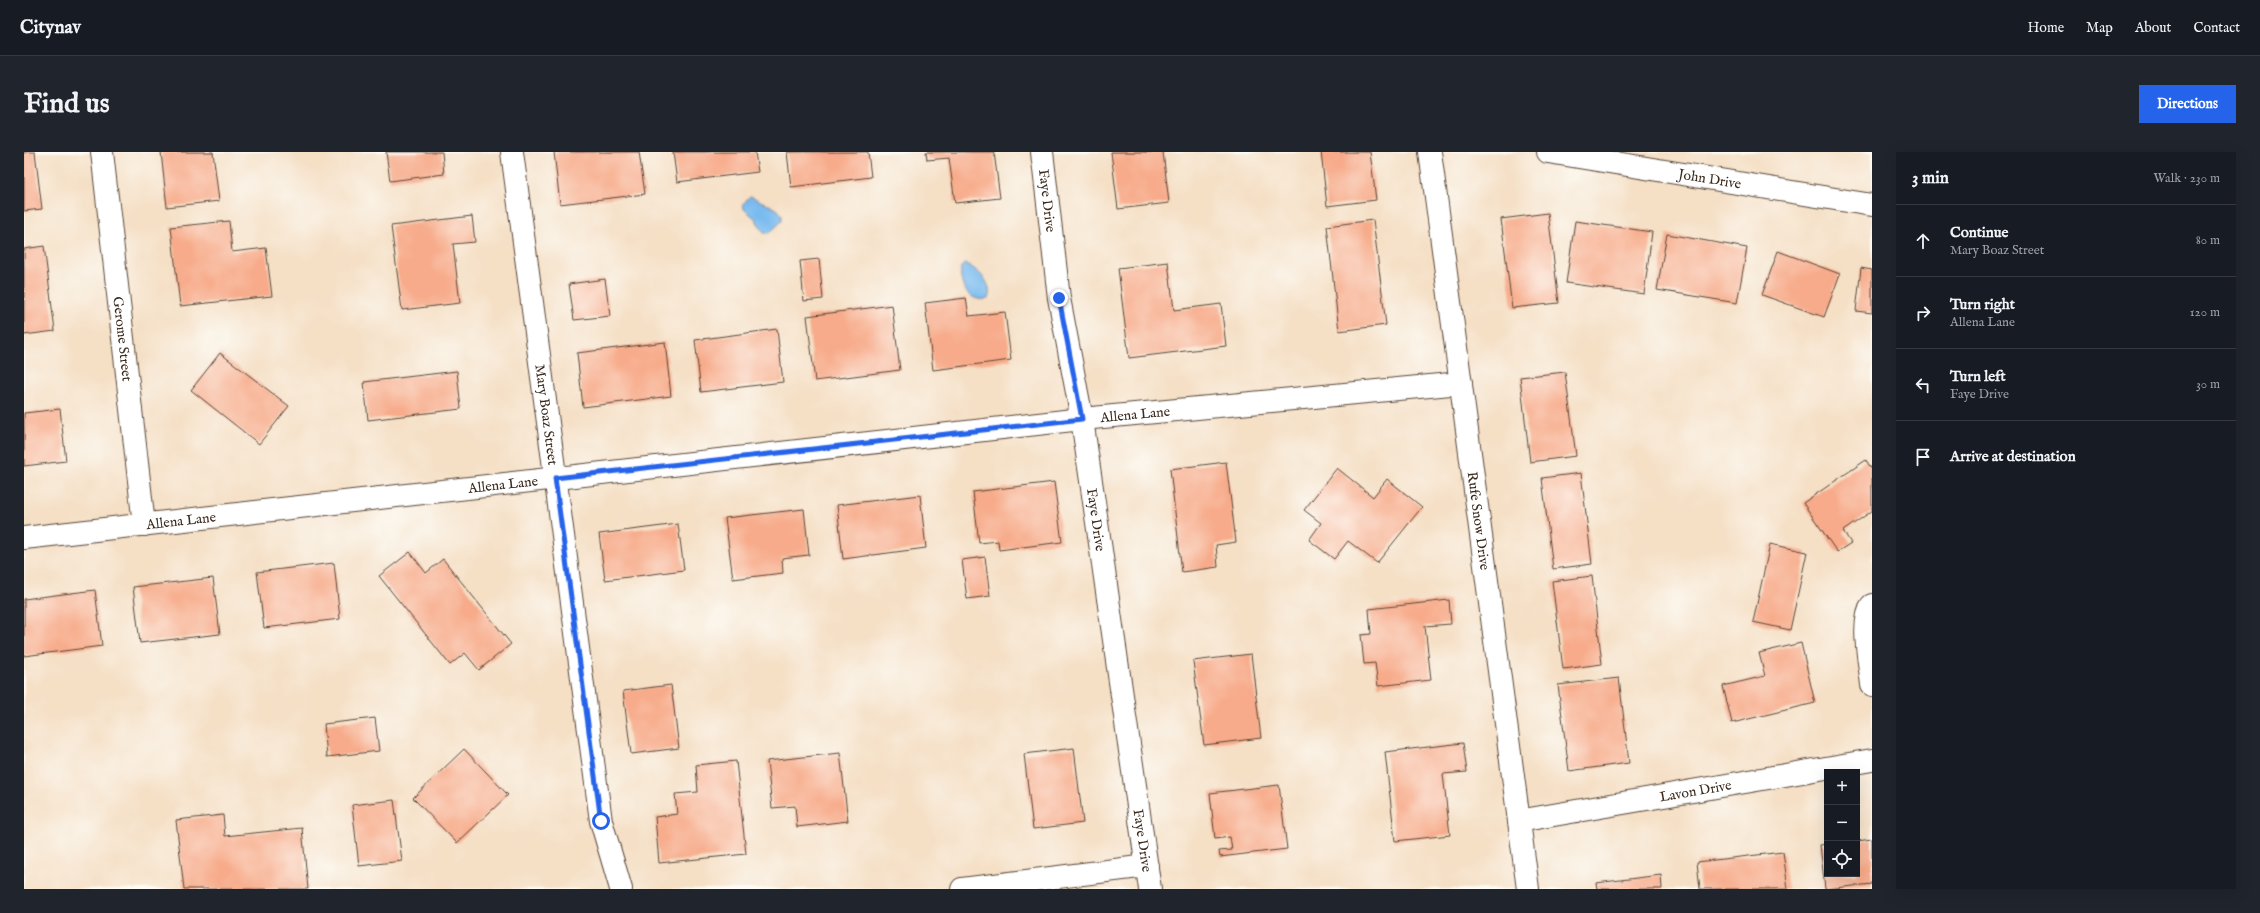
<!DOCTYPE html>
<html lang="en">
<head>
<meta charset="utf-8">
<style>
  :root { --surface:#171b24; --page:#20242c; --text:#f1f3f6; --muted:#9ea1a6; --line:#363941; --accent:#2563eb }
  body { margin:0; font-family:"IM FELL English",serif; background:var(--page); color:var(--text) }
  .controls { position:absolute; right:12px; bottom:12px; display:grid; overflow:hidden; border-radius:0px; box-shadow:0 4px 16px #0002 }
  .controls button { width:36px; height:36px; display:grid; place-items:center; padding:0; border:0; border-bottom:1px solid var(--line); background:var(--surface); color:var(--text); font:20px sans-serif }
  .stop { position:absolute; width:12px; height:12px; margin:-9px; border:3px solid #2563eb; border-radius:50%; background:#fff }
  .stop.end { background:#2563eb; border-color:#fff; box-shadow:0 1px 4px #0008 }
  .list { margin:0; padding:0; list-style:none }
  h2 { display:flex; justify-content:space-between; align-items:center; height:52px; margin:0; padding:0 16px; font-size:17px }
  h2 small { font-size:13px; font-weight:400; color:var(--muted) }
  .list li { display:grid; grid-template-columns:26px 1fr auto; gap:12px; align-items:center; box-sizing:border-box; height:72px; padding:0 16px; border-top:1px solid var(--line) }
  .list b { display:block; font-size:15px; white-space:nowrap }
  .list p { margin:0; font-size:13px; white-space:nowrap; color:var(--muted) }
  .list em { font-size:13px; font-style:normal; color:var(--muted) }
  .icon { flex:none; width:22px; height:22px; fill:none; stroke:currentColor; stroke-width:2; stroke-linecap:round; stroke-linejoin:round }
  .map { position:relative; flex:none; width:1848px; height:737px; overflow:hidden; border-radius:0px }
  header { display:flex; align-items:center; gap:24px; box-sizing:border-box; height:56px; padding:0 20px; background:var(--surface); border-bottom:1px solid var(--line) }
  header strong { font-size:19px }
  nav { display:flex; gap:22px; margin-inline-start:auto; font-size:14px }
  .intro { display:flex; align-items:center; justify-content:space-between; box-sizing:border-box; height:96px; padding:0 24px }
  h1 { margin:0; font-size:28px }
  .button { padding:10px 18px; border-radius:0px; background:var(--accent); color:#fff; font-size:14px; font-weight:700 }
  main { display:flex; gap:24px; padding:0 24px }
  aside { flex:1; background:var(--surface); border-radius:0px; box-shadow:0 4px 16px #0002 }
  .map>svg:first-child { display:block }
  .water { fill:#7abbef; stroke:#5a7286 }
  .building { fill:#f7ab8a }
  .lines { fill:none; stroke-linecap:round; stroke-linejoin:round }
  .minor-casing { stroke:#574537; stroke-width:24 }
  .minor { stroke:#fff; stroke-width:22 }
  .route { stroke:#2563eb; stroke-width:5 }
  .labels { text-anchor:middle; stroke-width:3; stroke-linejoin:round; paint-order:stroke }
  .street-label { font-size:14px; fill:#3b2a1e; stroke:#fdfcf7 }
</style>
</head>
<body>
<header>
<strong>Citynav</strong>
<nav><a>Home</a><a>Map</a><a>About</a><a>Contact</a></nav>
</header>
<div class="intro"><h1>Find us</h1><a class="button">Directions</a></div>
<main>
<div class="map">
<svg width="1848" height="737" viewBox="0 0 1848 737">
  <rect width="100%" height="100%" fill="#fdfcf7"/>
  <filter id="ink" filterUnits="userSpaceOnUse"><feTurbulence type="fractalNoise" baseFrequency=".025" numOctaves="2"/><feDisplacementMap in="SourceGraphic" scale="8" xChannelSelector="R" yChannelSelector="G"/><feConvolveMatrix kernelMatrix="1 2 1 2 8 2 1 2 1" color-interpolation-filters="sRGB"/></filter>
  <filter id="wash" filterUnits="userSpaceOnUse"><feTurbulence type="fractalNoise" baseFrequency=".012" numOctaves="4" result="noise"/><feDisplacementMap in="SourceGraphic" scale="16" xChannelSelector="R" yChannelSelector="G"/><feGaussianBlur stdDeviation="0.9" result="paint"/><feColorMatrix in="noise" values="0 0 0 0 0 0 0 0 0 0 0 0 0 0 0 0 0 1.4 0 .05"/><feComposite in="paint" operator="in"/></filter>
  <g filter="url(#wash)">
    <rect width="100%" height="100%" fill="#f5dfc5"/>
    <g class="water">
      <path d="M726 44 753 57 758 63V69L745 81H740L731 66 720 57 719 52Z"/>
      <path d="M941 112C954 117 970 132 964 147 945 151 934 133 937 115Z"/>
    </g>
    <g id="blocks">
      <g class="building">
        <path d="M0 0H11L18 57 0 59Z"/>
        <path d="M137 0H189L195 49 143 55Z"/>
        <path d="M362 0H418L420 22 366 29Z"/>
        <path d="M530 0H615L621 42 536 52Z"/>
        <path d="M649 0H731L734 20 653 30Z"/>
        <path d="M763 0H844L847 25 767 35Z"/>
        <path d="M902 0H970L976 46 931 51 925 6 903 8Z"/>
        <path d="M1087 0H1139L1145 51 1094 57Z"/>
        <path d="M1297 0H1346L1352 48 1303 54Z"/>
        <path d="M1524 61 1535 151 1488 156 1477 67Z"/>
        <path d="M448 64 451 90 429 92 436 151 378 158 367 74Z"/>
        <path d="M1349 68 1362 173 1315 179 1303 74Z"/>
        <path d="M205 69 208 100 242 96 248 144 156 154 147 75Z"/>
        <path d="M1551 69 1628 80 1620 142 1542 131Z"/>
        <path d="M1643 82 1723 96 1713 151 1633 138Z"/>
        <path d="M20 94 31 179 0 183V97Z"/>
        <path d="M1754 99 1816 122 1800 165 1738 143Z"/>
        <path d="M795 107 799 147 780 149 776 109Z"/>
        <path d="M1144 110 1150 158 1197 152 1202 194 1105 206 1094 116Z"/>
        <path d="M1837 116 1848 118V161L1832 159Z"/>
        <path d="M581 127 586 164 550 168 545 132Z"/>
        <path d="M942 146 945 164 981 160 987 208 909 218 901 151Z"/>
        <path d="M868 153 876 218 791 229 783 164Z"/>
        <path d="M753 177 759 230 677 240 671 188Z"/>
        <path d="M641 190 647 244 559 255 553 201Z"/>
        <path d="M196 201 265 254 235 292 167 238Z"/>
        <path d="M433 219 437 257 344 268 340 230Z"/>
        <path d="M1541 220 1552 304 1506 310 1496 225Z"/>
        <path d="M36 257 42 309 0 314V261Z"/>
        <path d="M1842 308 1848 318V359L1819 379 1827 391 1813 400 1779 351Z"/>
        <path d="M1202 310 1212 390 1192 393 1194 415 1158 420 1146 317Z"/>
        <path d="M1313 316 1349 345 1363 327 1398 355 1353 411 1324 389 1310 407 1285 388 1297 371 1280 358Z"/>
        <path d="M1557 321 1568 412 1529 417 1518 326Z"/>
        <path d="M1030 330 1038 390 975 398 974 389 955 391 949 340Z"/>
        <path d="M896 343 902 396 819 407 813 353Z"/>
        <path d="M780 357 785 403 758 406 759 421 709 427 701 366Z"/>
        <path d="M654 372 660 418 581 428 575 382Z"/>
        <path d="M1746 392 1783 400 1766 478 1729 470Z"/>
        <path d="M386 400 402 421 419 407 487 492 455 518 441 501 426 513 355 424Z"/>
        <path d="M961 405 966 444 943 447 938 408Z"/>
        <path d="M310 411 316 467 240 476 233 420Z"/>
        <path d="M1568 424 1578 512 1539 517 1528 429Z"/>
        <path d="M189 426 196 482 116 491 109 435Z"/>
        <path d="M71 438 78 494 0 504V447Z"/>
        <path d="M1425 448 1427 472 1401 474 1407 528 1354 534 1351 511 1340 512 1337 483 1347 482 1345 457Z"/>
        <path d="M1777 491 1791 551 1708 571 1699 534 1741 524 1735 501Z"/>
        <path d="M1227 502 1237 586 1180 593 1169 509Z"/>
        <path d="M1595 526 1605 611 1545 619 1534 533Z"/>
        <path d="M647 533 655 596 607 602 599 539Z"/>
        <path d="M351 566 355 599 303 605 300 572Z"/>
        <path d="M1439 591 1443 620 1419 622 1426 683 1371 689 1361 600Z"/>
        <path d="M1050 596 1059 671 1009 677 1000 602Z"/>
        <path d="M440 597 484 643 433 691 389 646Z"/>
        <path d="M816 601 824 669 773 675 771 654 748 656 743 609Z"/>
        <path d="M712 609 722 702 635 711 631 665 653 662 651 642 674 640 672 613Z"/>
        <path d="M1255 633 1263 697 1196 705 1195 699 1208 698 1206 685 1191 687 1186 641Z"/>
        <path d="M370 648 378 709 335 714 328 653Z"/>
        <path d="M199 663 201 684 278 676 284 737H160L152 668Z"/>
        <path d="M1848 687V732L1801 737 1796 693 1803 692V722H1833V689Z"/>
        <path d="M1759 700 1764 737H1676L1673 710Z"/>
        <path d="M1637 723 1638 737H1573L1572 731Z"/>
      </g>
    </g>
  </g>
  <g filter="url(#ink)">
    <use href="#blocks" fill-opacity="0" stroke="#574537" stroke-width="1"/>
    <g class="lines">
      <g class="minor-casing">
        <g id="minor">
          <path id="s1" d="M78 0 120 373"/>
          <path id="s2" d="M488 0 577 669 597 737"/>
          <path id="s3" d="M1018 0 1035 146 1058 267 1126 737"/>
          <path id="s4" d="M1406 0 1504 737"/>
          <path id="s5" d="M1524 0 1848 53"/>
          <path id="s6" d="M0 386 1058 267 1437 231"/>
          <path d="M1848 453C1836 471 1846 512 1848 533"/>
          <path id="s7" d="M1495 669 1848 608"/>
          <path d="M938 737 1123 714"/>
        </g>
      </g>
      <use href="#minor" class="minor"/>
    </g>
  </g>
  <g class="lines" filter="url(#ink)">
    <path class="route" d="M577 669 531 326 1058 267 1035 146"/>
  </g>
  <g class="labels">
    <g class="street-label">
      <text dy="5" stroke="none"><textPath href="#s5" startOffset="164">John Drive</textPath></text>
      <text dy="5" stroke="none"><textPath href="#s3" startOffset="49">Faye Drive</textPath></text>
      <text dy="5" stroke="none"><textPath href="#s1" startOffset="188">Gerome Street</textPath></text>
      <text dy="5" stroke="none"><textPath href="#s6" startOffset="1118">Allena Lane</textPath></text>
      <text dy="5" stroke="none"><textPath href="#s2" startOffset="265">Mary Boaz Street</textPath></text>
      <text dy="5" stroke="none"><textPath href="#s6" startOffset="482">Allena Lane</textPath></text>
      <text dy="5" stroke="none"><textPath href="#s6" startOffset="158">Allena Lane</textPath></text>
      <text dy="5" stroke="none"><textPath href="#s3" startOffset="372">Faye Drive</textPath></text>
      <text dy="5" stroke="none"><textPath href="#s4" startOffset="372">Rufe Snow Drive</textPath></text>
      <text dy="5" stroke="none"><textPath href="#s7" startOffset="179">Lavon Drive</textPath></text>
      <text dy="5" stroke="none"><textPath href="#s3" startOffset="696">Faye Drive</textPath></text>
    </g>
  </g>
</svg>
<div class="controls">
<button>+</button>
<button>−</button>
<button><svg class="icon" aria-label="locate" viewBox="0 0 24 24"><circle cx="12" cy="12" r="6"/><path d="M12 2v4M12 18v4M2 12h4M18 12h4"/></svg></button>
</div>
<div class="stop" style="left:577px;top:669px"></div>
<div class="stop end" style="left:1035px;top:146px"></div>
</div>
<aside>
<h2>3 min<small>Walk · 230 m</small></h2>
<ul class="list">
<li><svg class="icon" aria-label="ahead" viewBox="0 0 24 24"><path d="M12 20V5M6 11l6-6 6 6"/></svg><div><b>Continue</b><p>Mary Boaz Street</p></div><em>80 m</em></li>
<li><svg class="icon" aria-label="right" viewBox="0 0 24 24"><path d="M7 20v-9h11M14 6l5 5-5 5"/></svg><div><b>Turn right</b><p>Allena Lane</p></div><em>120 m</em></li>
<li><svg class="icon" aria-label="left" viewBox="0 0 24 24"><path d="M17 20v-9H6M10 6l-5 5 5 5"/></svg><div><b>Turn left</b><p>Faye Drive</p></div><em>30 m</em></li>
<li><svg class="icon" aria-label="arrive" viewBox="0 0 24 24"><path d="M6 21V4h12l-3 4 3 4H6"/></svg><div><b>Arrive at destination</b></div></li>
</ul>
</aside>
</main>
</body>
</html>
